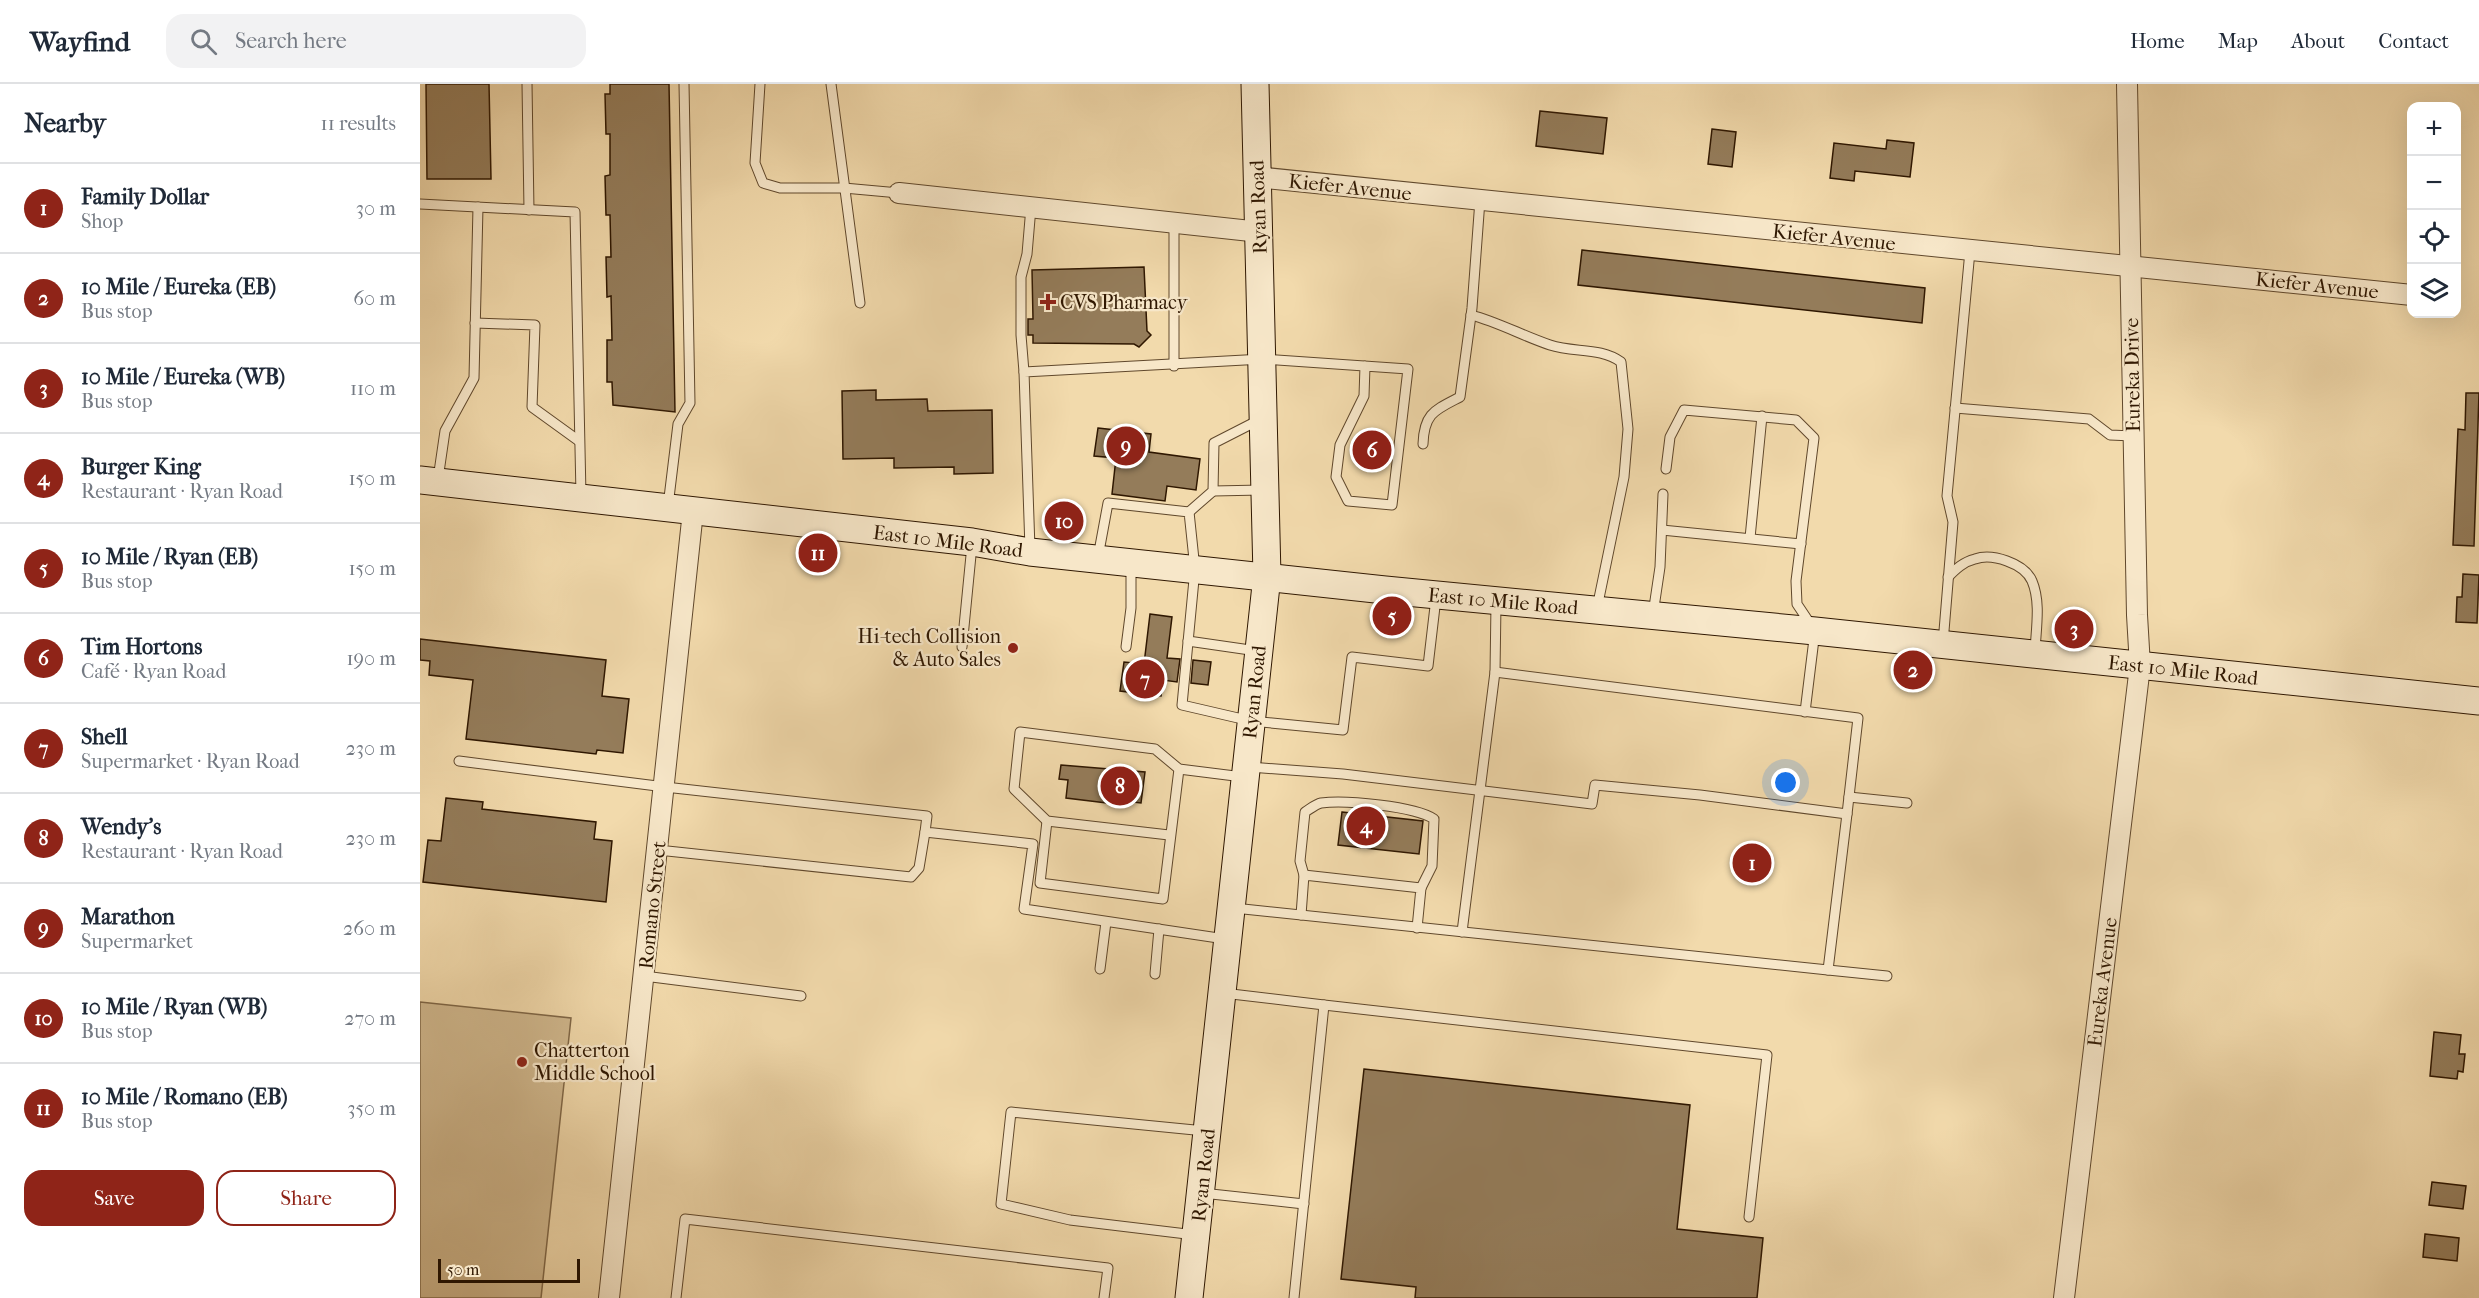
<!DOCTYPE html>
<html lang="en">
<head>
<meta charset="utf-8">
<style>
  :root { --surface:#fff; --page:#f2f2f3; --text:#1f2937; --muted:#747a83; --line:#e0e1e3; --accent:#8f2418 }
  body { margin:0; font-family:"IM FELL French Canon",serif; background:var(--page); color:var(--text) }
  .controls { position:absolute; right:18px; top:18px; display:grid; overflow:hidden; border-radius:12px; box-shadow:0 6px 24px #0002 }
  .controls button { width:54px; height:54px; display:grid; place-items:center; padding:0; border:0; border-bottom:2px solid var(--line); background:var(--surface); color:var(--text); font:30px sans-serif }
  .scale { position:absolute; left:18px; bottom:15px; width:142px; box-sizing:border-box; padding-left:6px; border:3px solid #2f1701; border-top:0; font-size:16px; line-height:21px; white-space:nowrap; color:#2f1701; -webkit-text-stroke:4px #f7e7c9; paint-order:stroke }
  .you { position:absolute; left:1366px; top:699px; width:21px; height:21px; margin:-15px; border:4px solid #fff; border-radius:50%; background:#1a73e8; box-shadow:0 0 0 9px #1a73e833 }
  .badge { display:grid; place-items:center; width:39px; height:39px; border-radius:50%; background:var(--accent); color:#fff; font-size:20px; font-weight:700 }
  .pin { position:absolute; translate:-50% -50%; border:3px solid #fff; box-shadow:0 2px 6px #0006 }
  .list { margin:0; padding:0; list-style:none }
  h2 { display:flex; justify-content:space-between; align-items:center; height:78px; margin:0; padding:0 24px; font-size:26px }
  h2 small { font-size:20px; font-weight:400; color:var(--muted) }
  .list li { display:grid; grid-template-columns:39px 1fr auto; gap:18px; align-items:center; box-sizing:border-box; height:90px; padding:0 24px; border-top:2px solid var(--line) }
  .list b { display:block; font-size:22px; white-space:nowrap }
  .list p { margin:0; font-size:20px; white-space:nowrap; color:var(--muted) }
  .list em { font-size:20px; font-style:normal; color:var(--muted) }
  .actions { display:flex; gap:12px; padding:18px 24px }
  .actions a { flex:1; padding:14px 0; border:2px solid var(--accent); border-radius:18px; text-align:center; font-size:21px; color:var(--accent) }
  .actions .main { background:var(--accent); color:#fff }
  .icon { flex:none; width:33px; height:33px; fill:none; stroke:currentColor; stroke-width:2; stroke-linecap:round; stroke-linejoin:round }
  .map { position:relative; flex:none; width:2059px; height:1214px; overflow:hidden }
  header { display:flex; align-items:center; gap:36px; box-sizing:border-box; height:84px; padding:0 30px; background:var(--surface); border-bottom:2px solid var(--line) }
  header strong { font-size:28px }
  nav { display:flex; gap:33px; margin-inline-start:auto; font-size:21px }
  .search { width:420px; height:54px; background:var(--page); display:flex; align-items:center; gap:15px; box-sizing:border-box; padding:0 21px; border-radius:18px; color:var(--muted); font-size:22px }
  main { display:flex }
  aside { flex:1; background:var(--surface) }
  .map>svg:first-child { display:block }
  .green { fill:#d1b98f; stroke:#806848; stroke-width:1.5 }
  .building { fill:#947c5a; stroke:#2f1701; stroke-width:1.5 }
  .lines { fill:none; stroke-linecap:round; stroke-linejoin:round }
  .lane-casing { stroke:#60482c; stroke-width:11 }
  .street-casing { stroke:#60482c; stroke-width:22 }
  .secondary-casing { stroke:#2f1701; stroke-width:29 }
  .lane { stroke:#f7e7c9; stroke-width:9 }
  .street { stroke:#f7e7c9; stroke-width:20 }
  .secondary { stroke:#f7e7c9; stroke-width:27 }
  .poi-dot { fill:#8f2418; stroke:#f7e7c9; stroke-width:2 }
  .labels { text-anchor:middle; stroke-width:4.5; stroke-linejoin:round; paint-order:stroke }
  .street-label { font-size:20px; fill:#2f1701; stroke:#f7e7c9 }
  .poi-label { font-size:20px; fill:#2f1701; stroke:#f7e7c9; text-anchor:start }
</style>
</head>
<body>
<header>
<strong>Wayfind</strong>
<div class="search"><svg class="icon" aria-label="search" viewBox="0 0 24 24"><circle cx="10" cy="10" r="6"/><path d="M15 15l6 6"/></svg>Search here</div>
<nav><a>Home</a><a>Map</a><a>About</a><a>Contact</a></nav>
</header>
<main>
<aside>
<h2>Nearby<small>11 results</small></h2>
<ul class="list">
<li><span class="badge">1</span><div><b>Family Dollar</b><p>Shop</p></div><em>30 m</em></li>
<li><span class="badge">2</span><div><b>10 Mile / Eureka (EB)</b><p>Bus stop</p></div><em>60 m</em></li>
<li><span class="badge">3</span><div><b>10 Mile / Eureka (WB)</b><p>Bus stop</p></div><em>110 m</em></li>
<li><span class="badge">4</span><div><b>Burger King</b><p>Restaurant · Ryan Road</p></div><em>150 m</em></li>
<li><span class="badge">5</span><div><b>10 Mile / Ryan (EB)</b><p>Bus stop</p></div><em>150 m</em></li>
<li><span class="badge">6</span><div><b>Tim Hortons</b><p>Café · Ryan Road</p></div><em>190 m</em></li>
<li><span class="badge">7</span><div><b>Shell</b><p>Supermarket · Ryan Road</p></div><em>230 m</em></li>
<li><span class="badge">8</span><div><b>Wendy's</b><p>Restaurant · Ryan Road</p></div><em>230 m</em></li>
<li><span class="badge">9</span><div><b>Marathon</b><p>Supermarket</p></div><em>260 m</em></li>
<li><span class="badge">10</span><div><b>10 Mile / Ryan (WB)</b><p>Bus stop</p></div><em>270 m</em></li>
<li><span class="badge">11</span><div><b>10 Mile / Romano (EB)</b><p>Bus stop</p></div><em>350 m</em></li>
</ul>
<div class="actions"><a class="main">Save</a><a>Share</a></div>
</aside>
<div class="map">
<svg width="2059" height="1214" viewBox="0 0 2059 1214">
  <rect width="100%" height="100%" fill="#f2daac"/>
  <filter id="stains"><feTurbulence type="fractalNoise" baseFrequency=".00333" numOctaves="4"/><feColorMatrix values="0 0 0 0 .2 0 0 0 0 .09 0 0 0 0 .02 0 0 0 .5 -.17"/></filter>
  <radialGradient id="worn" r=".72"><stop offset=".6" stop-color="#630" stop-opacity="0"/><stop offset="1" stop-color="#630" stop-opacity=".3"/></radialGradient>
  <path class="green" d="M0 918 151 934 121 1214H0Z"/>
  <g class="building">
    <path d="M6 0H69L71 95H7Z"/>
    <path d="M190 0H249L255 328 193 321 192 298H187V256H192L191 212 187 213 186 173H191L190 131H186L185 92 190 91V50H186L185 10H190Z"/>
    <path d="M1120 27 1187 34 1183 70 1116 62Z"/>
    <path d="M1292 45 1316 48 1312 83 1288 80Z"/>
    <path d="M1467 56 1494 59 1490 93 1435 87 1434 97 1410 94 1414 59 1466 65Z"/>
    <path d="M1162 166 1505 204 1502 239 1158 201Z"/>
    <path d="M724 183 727 247 731 251 719 263 714 260 613 259V251H608V235H613L612 186Z"/>
    <path d="M456 306V316L507 315 508 327 572 326 573 389 534 390V383L474 384V374L423 375 422 307Z"/>
    <path d="M2046 309H2059L2054 462 2033 461 2038 345 2045 346Z"/>
    <path d="M678 344 731 350 729 368 780 375 776 406 747 402 745 417 692 410 696 374 674 372Z"/>
    <path d="M2043 490 2059 491 2057 539 2036 538 2037 513H2042Z"/>
    <path d="M730 530 752 533 747 574 760 575 757 598 743 596 741 612 700 607 704 578 724 580Z"/>
    <path d="M0 555 186 576 182 612 209 615 203 669 177 666 176 670 46 655 53 596 9 591 10 577 0 576Z"/>
    <path d="M773 576 791 578 788 601 771 599Z"/>
    <path d="M641 681 725 688 721 719 704 717 703 721 646 714 648 696 639 695Z"/>
    <path d="M26 714 63 718 62 725 176 738 174 755 192 757 186 818 3 798 8 756 21 757Z"/>
    <path d="M922 728 1003 737 999 770 918 761Z"/>
    <path d="M2014 948 2041 951 2039 970H2045L2043 988 2038 987 2037 995 2010 992Z"/>
    <path d="M944 985 1270 1021 1257 1145 1343 1154 1337 1214H995L996 1203 921 1195Z"/>
    <path d="M2012 1098 2046 1102 2043 1125 2009 1121Z"/>
    <path d="M2005 1150 2039 1154 2037 1177 2003 1173Z"/>
  </g>
  <g class="lines">
    <g class="lane-casing">
      <g id="lane">
        <path d="M107 0 109 126"/>
        <path d="M340 0 335 79 343 99 360 104H424L479 109"/>
        <path d="M411 0 440 219"/>
        <path d="M0 120 155 128 161 411"/>
        <path d="M1051 231C1078 238 1103 252 1130 261 1154 269 1180 263 1201 278L1208 345 1204 393 1177 524"/>
        <path d="M55 239 115 241 112 323 159 357"/>
        <path d="M754 282V138"/>
        <path d="M604 288 601 251V193L607 170 611 123"/>
        <path d="M1535 324 1669 335 1690 351 1713 352"/>
        <path d="M1003 360C1004 329 1015 326 1040 313L1052 224 1060 116"/>
        <path d="M1246 385 1250 353 1264 326 1376 336 1394 354 1376 497 1377 520 1395 547 1385 628"/>
        <path d="M18 395 25 347 54 294 58 123"/>
        <path d="M793 407 842 406"/>
        <path d="M248 422 258 340 270 319 264 0"/>
        <path d="M769 428 793 407 794 359 841 335"/>
        <path d="M1242 446 1381 460"/>
        <path d="M1330 454 1342 332"/>
        <path d="M610 465 604 288 843 275 988 285 972 421 928 417 916 393 920 361 944 312 945 282"/>
        <path d="M678 473 688 419 769 428 775 485 762 621 831 637 923 646 932 573 1008 582 1016 514"/>
        <path d="M1528 493C1536 485 1543 478 1555 475 1572 469 1604 479 1612 497 1621 518 1616 545 1615 567"/>
        <path d="M1233 530 1240 483 1243 410"/>
        <path d="M768 557 837 567"/>
        <path d="M1523 559 1533 438 1527 412 1550 167"/>
        <path d="M542 563 552 461"/>
        <path d="M706 563 711 524V481"/>
        <path d="M1075 588 1438 634 1427 730"/>
        <path d="M39 677 245 703 507 732 505 748 613 760 604 825 805 855"/>
        <path d="M1429 713 1487 719"/>
        <path d="M627 737 620 799 743 815 759 685"/>
        <path d="M749 751 627 737 594 705 600 648 735 665 759 685 823 693"/>
        <path d="M238 766 491 793 499 784 505 748"/>
        <path d="M884 791 880 777 885 728C890 725 896 720 901 719 926 716 994 722 1014 735L1012 782 1001 804"/>
        <path d="M814 824 1408 886 1427 730 1280 711 1175 701 1172 720 923 690 830 683"/>
        <path d="M881 831 884 791 1001 804 997 844"/>
        <path d="M1042 848 1075 588 1076 520"/>
        <path d="M680 885 686 838"/>
        <path d="M1408 886 1467 892"/>
        <path d="M735 890 739 845"/>
        <path d="M224 892 381 912"/>
        <path d="M803 909 904 921 874 1214"/>
        <path d="M904 921 1347 971 1329 1133"/>
        <path d="M782 1109 884 1120"/>
        <path d="M775 1151 650 1136 581 1120 591 1028 785 1047"/>
        <path d="M256 1214 265 1135 688 1184 684 1214"/>
      </g>
    </g>
    <g class="street-casing">
      <g id="street">
        <path d="M836 93 1992 211"/>
        <path d="M479 109 840 148"/>
        <path d="M189 1214 273 427"/>
        <path d="M1644 1214 1720 582 1717 531 1707 0"/>
      </g>
    </g>
    <g class="secondary-casing">
      <g id="secondary">
        <path d="M0 396 552 458 610 468 965 506 1395 547 2059 617"/>
        <path d="M769 1214 847 492 835 0"/>
      </g>
    </g>
    <use href="#lane" class="lane"/>
    <use href="#street" class="street"/>
    <use href="#secondary" class="secondary"/>
  </g>
  <g class="poi-dot">
    <path d="M625 209h6v6h6v6h-6v6h-6v-6h-6v-6h6z"/>
    <circle cx="593" cy="564" r="6"/>
    <circle cx="102" cy="978" r="6"/>
  </g>
  <g class="labels">
    <g class="street-label">
      <text transform="translate(930 103) rotate(6)" y="7">Kiefer Avenue</text>
      <text transform="translate(838 123) rotate(-92)" y="7">Ryan Road</text>
      <text transform="translate(1414 153) rotate(6)" y="7">Kiefer Avenue</text>
      <text transform="translate(1897 201) rotate(6)" y="7">Kiefer Avenue</text>
      <text transform="translate(1712 291) rotate(-91)" y="7">Eureka Drive</text>
      <text transform="translate(528 457) rotate(7)" y="7">East 10 Mile Road</text>
      <text transform="translate(1083 517) rotate(5)" y="7">East 10 Mile Road</text>
      <text transform="translate(1763 586) rotate(6)" y="7">East 10 Mile Road</text>
      <text transform="translate(834 608) rotate(-84)" y="7">Ryan Road</text>
      <text transform="translate(232 821) rotate(-84)" y="7">Romano Street</text>
      <text transform="translate(1682 898) rotate(-83)" y="7">Eureka Avenue</text>
      <text transform="translate(783 1091) rotate(-84)" y="7">Ryan Road</text>
    </g>
    <g class="poi-label">
      <text x="640" y="225">CVS Pharmacy</text>
      <text x="581" y="559" text-anchor="end">Hi-tech Collision<tspan x="581" dy="23">&amp; Auto Sales</tspan></text>
      <text x="114" y="973">Chatterton<tspan x="114" dy="23">Middle School</tspan></text>
    </g>
  </g>
  <rect width="100%" height="100%" filter="url(#stains)"/>
  <rect width="100%" height="100%" fill="url(#worn)"/>
</svg>
<div class="controls">
<button>+</button>
<button>−</button>
<button><svg class="icon" aria-label="locate" viewBox="0 0 24 24"><circle cx="12" cy="12" r="6"/><path d="M12 2v4M12 18v4M2 12h4M18 12h4"/></svg></button>
<button><svg class="icon" aria-label="layers" viewBox="0 0 24 24"><path d="M12 4l9 5-9 5-9-5zM3 14l9 5 9-5"/></svg></button>
</div>
<div class="scale">50 m</div>
<div class="you"></div>
<div class="pin badge" style="left:1332px;top:779px">1</div>
<div class="pin badge" style="left:1493px;top:586px">2</div>
<div class="pin badge" style="left:1654px;top:545px">3</div>
<div class="pin badge" style="left:946px;top:742px">4</div>
<div class="pin badge" style="left:972px;top:532px">5</div>
<div class="pin badge" style="left:952px;top:366px">6</div>
<div class="pin badge" style="left:725px;top:595px">7</div>
<div class="pin badge" style="left:700px;top:702px">8</div>
<div class="pin badge" style="left:706px;top:362px">9</div>
<div class="pin badge" style="left:644px;top:437px">10</div>
<div class="pin badge" style="left:398px;top:469px">11</div>
</div>
</main>
</body>
</html>
